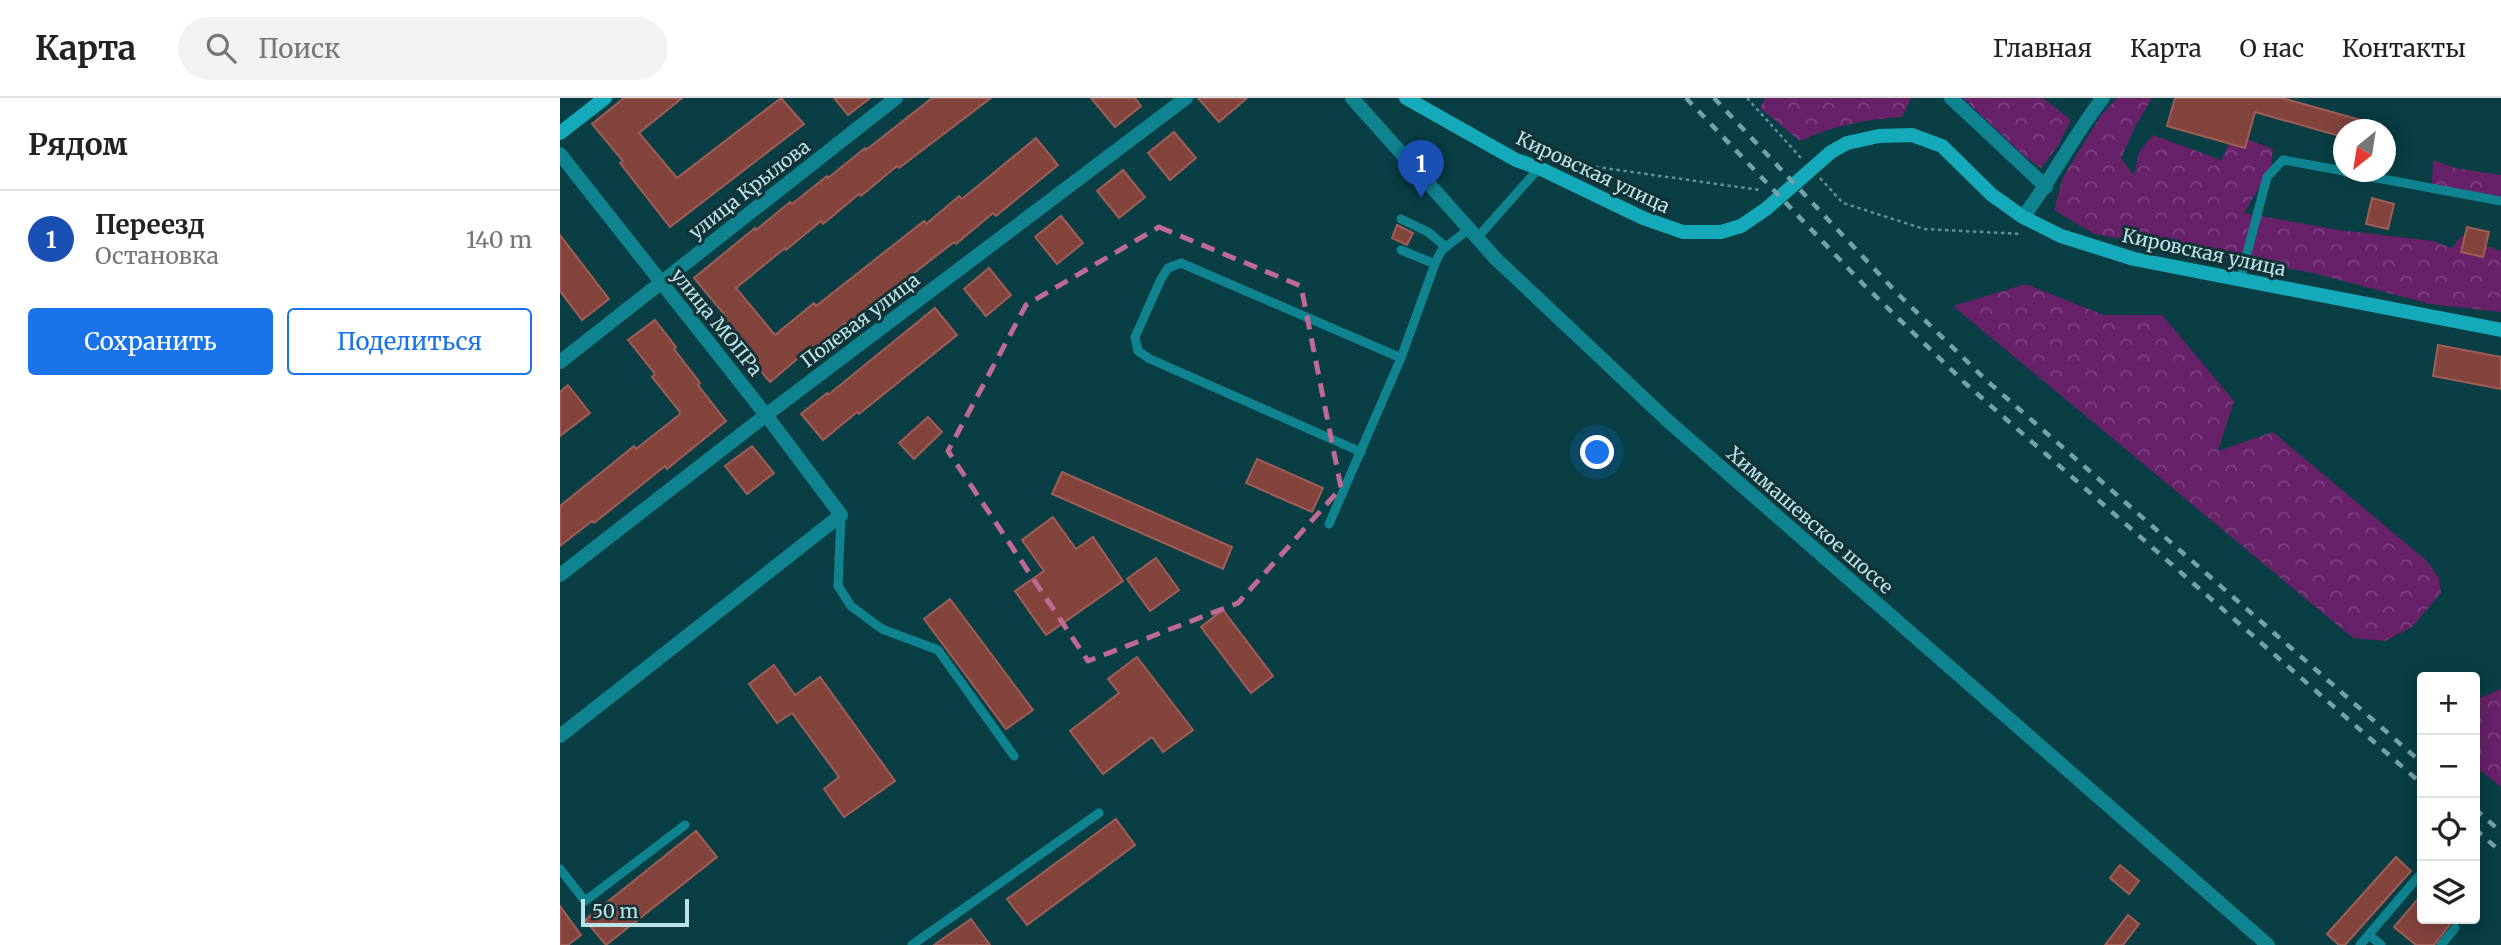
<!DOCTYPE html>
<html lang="ru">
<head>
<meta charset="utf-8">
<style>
  :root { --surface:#fff; --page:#f2f2f2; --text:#222; --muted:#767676; --line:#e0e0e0; --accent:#1a73e8 }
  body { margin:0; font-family:Merriweather,serif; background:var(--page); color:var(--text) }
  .controls { position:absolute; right:21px; bottom:21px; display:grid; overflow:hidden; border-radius:7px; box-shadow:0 4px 18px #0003 }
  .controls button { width:63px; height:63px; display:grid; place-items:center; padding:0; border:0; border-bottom:2px solid var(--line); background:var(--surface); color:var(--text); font:35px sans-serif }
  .compass { position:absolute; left:1773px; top:21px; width:63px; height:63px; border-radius:50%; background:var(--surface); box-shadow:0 4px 18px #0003; rotate:210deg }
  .scale { position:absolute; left:21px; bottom:18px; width:108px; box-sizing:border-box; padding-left:7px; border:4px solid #b9e4e9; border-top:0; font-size:19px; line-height:24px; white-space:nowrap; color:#b9e4e9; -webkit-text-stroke:5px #143235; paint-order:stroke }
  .you { position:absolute; left:1038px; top:355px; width:24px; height:24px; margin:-18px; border:5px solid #fff; border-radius:50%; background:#1a73e8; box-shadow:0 0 0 10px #1a73e833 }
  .badge { display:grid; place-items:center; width:46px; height:46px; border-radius:50%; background:var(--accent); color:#fff; font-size:23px; font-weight:700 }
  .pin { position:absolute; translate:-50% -58px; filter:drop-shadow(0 2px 4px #0008) }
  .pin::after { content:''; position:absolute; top:37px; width:24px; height:21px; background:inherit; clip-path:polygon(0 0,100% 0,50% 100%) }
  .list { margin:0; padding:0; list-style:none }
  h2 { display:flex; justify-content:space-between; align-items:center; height:91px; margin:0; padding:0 28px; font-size:30px }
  h2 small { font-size:23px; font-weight:400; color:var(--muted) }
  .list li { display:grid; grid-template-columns:46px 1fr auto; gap:21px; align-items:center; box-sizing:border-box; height:98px; padding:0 28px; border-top:2px solid var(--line) }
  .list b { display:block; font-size:26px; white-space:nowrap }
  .list p { margin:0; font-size:23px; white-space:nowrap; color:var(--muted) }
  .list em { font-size:23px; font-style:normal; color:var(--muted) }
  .actions { display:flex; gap:14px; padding:21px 28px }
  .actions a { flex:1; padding:16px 0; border:2px solid var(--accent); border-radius:7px; text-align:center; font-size:24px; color:var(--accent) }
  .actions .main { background:var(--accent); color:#fff }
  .icon { flex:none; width:38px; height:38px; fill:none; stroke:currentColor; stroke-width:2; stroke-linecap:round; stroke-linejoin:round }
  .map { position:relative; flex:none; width:1941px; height:847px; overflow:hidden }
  header { display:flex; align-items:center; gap:42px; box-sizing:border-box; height:98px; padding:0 35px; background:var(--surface); border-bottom:2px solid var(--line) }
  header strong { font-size:33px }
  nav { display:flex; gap:38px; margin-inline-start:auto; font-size:24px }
  .search { width:490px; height:63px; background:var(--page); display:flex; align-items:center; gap:18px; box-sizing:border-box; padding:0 24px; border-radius:38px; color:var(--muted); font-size:26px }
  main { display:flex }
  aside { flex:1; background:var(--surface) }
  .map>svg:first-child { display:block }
  .forest { fill:url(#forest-crowns) }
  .building { fill:#84443e; stroke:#a05d56; stroke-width:2 }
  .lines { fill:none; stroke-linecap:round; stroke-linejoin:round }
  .path { stroke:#5f9095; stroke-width:2.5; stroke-dasharray:3.5 3.5; stroke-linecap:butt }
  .lane { stroke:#0f8390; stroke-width:9 }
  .street { stroke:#0f8390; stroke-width:14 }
  .secondary { stroke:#15aab9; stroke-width:14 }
  .rail { stroke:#73a2a8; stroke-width:4.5; stroke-dasharray:9 9; stroke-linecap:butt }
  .marked { fill:none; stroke:#be6a94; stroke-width:5; stroke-dasharray:14 9; stroke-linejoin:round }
  .labels { text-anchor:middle; stroke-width:6; stroke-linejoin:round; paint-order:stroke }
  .street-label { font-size:19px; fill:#b9e4e9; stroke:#143235 }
</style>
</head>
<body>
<header>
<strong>Карта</strong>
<div class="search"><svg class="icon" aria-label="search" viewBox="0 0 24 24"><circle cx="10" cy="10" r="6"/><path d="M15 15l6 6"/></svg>Поиск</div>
<nav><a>Главная</a><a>Карта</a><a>О нас</a><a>Контакты</a></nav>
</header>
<main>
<aside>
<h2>Рядом<small></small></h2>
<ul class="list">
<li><span class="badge" style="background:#1a4fb4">1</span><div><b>Переезд</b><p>Остановка</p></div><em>140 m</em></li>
</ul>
<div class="actions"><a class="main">Сохранить</a><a>Поделиться</a></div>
</aside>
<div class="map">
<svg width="1941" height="847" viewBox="0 0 1941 847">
  <defs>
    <pattern id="forest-crowns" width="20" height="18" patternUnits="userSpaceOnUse" patternTransform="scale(1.75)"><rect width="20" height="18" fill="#672169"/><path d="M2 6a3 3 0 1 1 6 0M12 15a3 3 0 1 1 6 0" fill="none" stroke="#7b417e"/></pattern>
  </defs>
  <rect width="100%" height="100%" fill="#083e44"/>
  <g class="forest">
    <path d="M1205 0H1351L1342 19C1307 21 1272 28 1240 43L1200 10Z"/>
    <path d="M1403 0H1483L1511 22 1498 48 1481 70 1463 57Z"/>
    <path d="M1557 0H1592L1575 29 1561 60 1574 77 1579 54 1593 37 1661 62 1674 36 1713 51 1711 69 1684 115 1780 132 1873 143 1892 150 1901 138 1941 153V214L1870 206 1753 175 1534 136 1494 112 1503 79 1541 17Z"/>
    <path d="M1873 62 1895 70 1941 77V99L1872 87Z"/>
    <path d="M1466 186 1544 217H1602L1674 303 1658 353 1713 334 1867 463 1879 480 1881 495 1852 529 1825 543 1793 540 1393 208Z"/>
    <path d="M1941 591V689L1915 668V602Z"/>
  </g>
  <g class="building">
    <path d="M64 0H122L79 35 117 80 221 0 244 26 110 129 60 65 63 63 32 26Z"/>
    <path d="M274 0H310L288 17Z"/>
    <path d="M372 0H431L339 70 337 68 301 98 299 96 263 126 261 123 226 152 225 150 176 190 215 237 254 205 256 208 364 123 366 126 399 98 402 101 476 40 498 67 436 118 433 115 396 146 394 144 287 227 285 225 251 253 249 251 210 284 158 221 164 216 134 180 195 130 196 132 230 104 232 106 267 78 268 80 305 50 306 52Z"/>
    <path d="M531 0H575L581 8 555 29Z"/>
    <path d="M638 0H687L659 24Z"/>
    <path d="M1615 0H1722L1822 28V32H1783V39L1695 14 1685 50 1607 28Z"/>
    <path d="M614 34 636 60 610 82 588 55Z"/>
    <path d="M563 72 585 99 559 120 537 93Z"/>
    <path d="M1812 100 1834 106 1828 131 1806 126Z"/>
    <path d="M501 118 523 145 497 166 475 139Z"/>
    <path d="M837 127 853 135 847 147 832 140Z"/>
    <path d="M1907 129 1929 134 1923 159 1901 154Z"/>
    <path d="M0 137 49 201 22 222 0 193Z"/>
    <path d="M429 170 451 197 426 218 404 191Z"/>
    <path d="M375 210 397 237 299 316 297 314 263 342 241 316 267 295 268 297Z"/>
    <path d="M95 222 116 249 114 251 140 285 138 287 166 323 107 371 105 368 34 425 32 423 0 448V408L74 348 76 351 119 317 120 314 92 279 95 276 68 242Z"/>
    <path d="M1878 247 1941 259V291L1873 278Z"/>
    <path d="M8 287 30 315 0 338V294Z"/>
    <path d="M368 319 382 334 354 361 339 345Z"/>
    <path d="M192 348 214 375 187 396 165 368Z"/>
    <path d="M697 361 763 390 752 414 686 385Z"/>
    <path d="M502 374 672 449 663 471 492 396Z"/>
    <path d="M493 419 516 451 533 439 563 483 486 537 455 493 484 473 462 442Z"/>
    <path d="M596 460 619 492 590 513 567 481Z"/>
    <path d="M390 501 473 612 446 631 364 521Z"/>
    <path d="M663 512 713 578 691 595 641 529Z"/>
    <path d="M577 559 633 632 603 654 592 639 543 676 510 633 559 595 548 581Z"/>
    <path d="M214 567 235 597 260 579 335 683 284 719 264 691 279 679 232 615 217 625 189 586Z"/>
    <path d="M556 721 575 747 467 827 447 801Z"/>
    <path d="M136 733 157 759 46 847 25 822Z"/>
    <path d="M1836 759 1851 773 1785 847H1779L1767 836Z"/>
    <path d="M1560 767 1579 783 1569 796 1550 780Z"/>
    <path d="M1862 796V821H1886L1891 825 1874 847H1856L1834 829Z"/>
    <path d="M0 808 21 837 8 847H0Z"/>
    <path d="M1568 817 1579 826 1563 847H1545Z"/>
    <path d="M411 821 430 847H374Z"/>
  </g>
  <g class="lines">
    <g class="path">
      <path d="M1187 0 1241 60"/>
      <path d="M1001 64 1200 92"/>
      <path d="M1260 80 1283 105 1364 131 1462 136"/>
    </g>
    <g class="lane">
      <path d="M1785 74 1941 103"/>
      <path d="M841 121 868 134 886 149"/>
      <path d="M917 140 979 70"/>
      <path d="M841 152 875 166"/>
      <path d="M1680 182 1707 79 1723 62 1784 73"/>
      <path d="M801 354 590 261 578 253 575 239 601 181 608 170 621 165 841 260"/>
      <path d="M281 417 278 488 291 508 322 531 378 552 454 658"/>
      <path d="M769 426 841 260 876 163 882 152 909 131"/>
      <path d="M0 771 25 803 125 727"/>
      <path d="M1809 837 1821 847"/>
      <path d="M352 847 539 715"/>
      <path d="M1800 847 1858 779"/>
      <path d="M1881 847 1895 830"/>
    </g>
    <g class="street">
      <path d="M792 0 936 161 1108 323 1708 847"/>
      <path d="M1391 0 1486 89"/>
      <path d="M0 56 206 317 281 417 0 638"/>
      <path d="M1463 119C1492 81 1513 38 1543 0"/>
      <path d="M0 264 336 0"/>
      <path d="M0 477 206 317 626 0"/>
    </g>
    <g class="secondary">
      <path d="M846 0 956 62 979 70 1083 120 1123 134H1161L1181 128 1206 111 1271 54 1287 45 1319 38 1352 37 1382 48 1432 97 1463 119 1501 138 1574 161 1941 232"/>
      <path d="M0 35 45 0"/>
    </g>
    <g class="rail">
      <path d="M1126 0 1304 187 1406 286 1862 686"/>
      <path d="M1154 0 1336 194 1426 282 1862 665"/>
      <path d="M1915 711 1941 734"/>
      <path d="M1915 731 1941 754"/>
    </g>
  </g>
  <path class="marked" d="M599 129 741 188 781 390 678 505 528 563 388 353 466 207Z"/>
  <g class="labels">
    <g class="street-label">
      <text transform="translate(1033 74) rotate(25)" y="7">Кировская улица</text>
      <text transform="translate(189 91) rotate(-38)" y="7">улица Крылова</text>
      <text transform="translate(1644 154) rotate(12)" y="7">Кировская улица</text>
      <text transform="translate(300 222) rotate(-37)" y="7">Полевая улица</text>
      <text transform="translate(157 224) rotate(51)" y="7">улица МОПРа</text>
      <text transform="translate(1250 422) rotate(41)" y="7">Химмашевское шоссе</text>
    </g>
  </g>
</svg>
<div class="controls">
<button>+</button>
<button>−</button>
<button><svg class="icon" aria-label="locate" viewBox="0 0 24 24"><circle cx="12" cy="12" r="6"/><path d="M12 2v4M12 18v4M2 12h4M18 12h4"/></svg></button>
<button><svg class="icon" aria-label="layers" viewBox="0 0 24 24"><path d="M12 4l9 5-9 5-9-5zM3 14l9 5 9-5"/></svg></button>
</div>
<svg class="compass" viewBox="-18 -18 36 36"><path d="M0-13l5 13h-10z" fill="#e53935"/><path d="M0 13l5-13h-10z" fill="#767676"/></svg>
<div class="scale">50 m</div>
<div class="you"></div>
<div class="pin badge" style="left:861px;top:100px;background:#1a4fb4">1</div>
</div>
</main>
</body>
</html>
